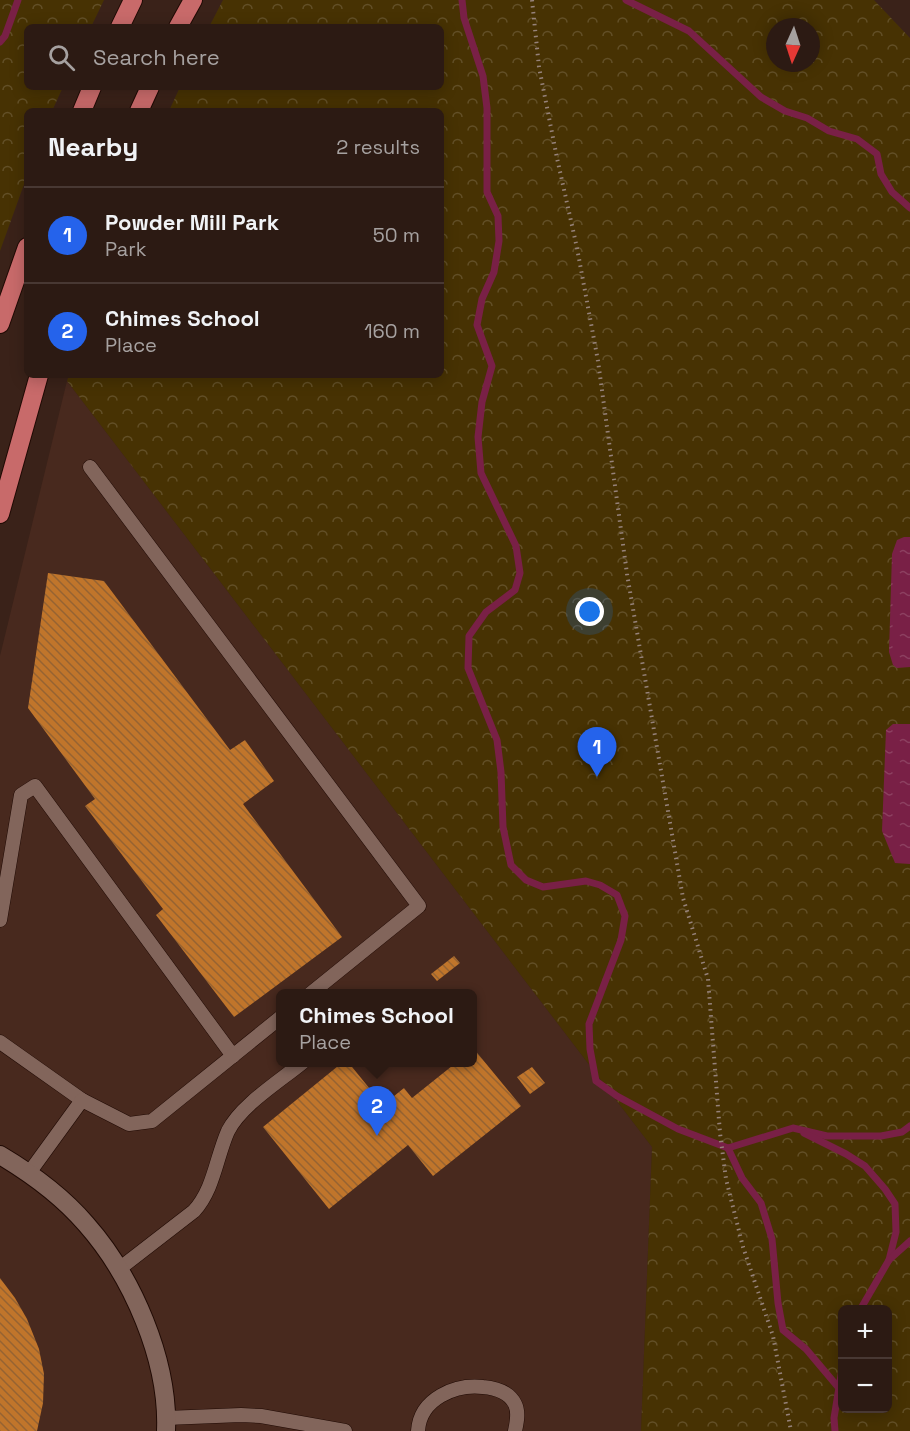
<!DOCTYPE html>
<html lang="en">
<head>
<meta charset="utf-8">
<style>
  :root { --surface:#2c1a13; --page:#382721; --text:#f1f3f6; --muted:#a6a1a0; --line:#483833; --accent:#2563eb }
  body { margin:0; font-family:"Space Grotesk",sans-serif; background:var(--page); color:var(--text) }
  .controls { position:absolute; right:18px; bottom:18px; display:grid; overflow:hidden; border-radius:9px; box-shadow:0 3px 15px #0003 }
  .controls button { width:54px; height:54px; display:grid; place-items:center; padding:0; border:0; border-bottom:2px solid var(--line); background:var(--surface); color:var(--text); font:30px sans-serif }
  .compass { position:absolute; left:766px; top:18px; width:54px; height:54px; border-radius:50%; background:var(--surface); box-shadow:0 3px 15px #0003; rotate:183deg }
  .you { position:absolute; left:590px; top:612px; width:21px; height:21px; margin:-15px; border:4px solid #fff; border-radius:50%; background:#1a73e8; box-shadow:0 0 0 9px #1a73e833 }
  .badge { display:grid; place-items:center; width:39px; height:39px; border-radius:50%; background:var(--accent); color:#fff; font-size:20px; font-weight:700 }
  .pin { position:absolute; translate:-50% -50px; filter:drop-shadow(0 2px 3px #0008) }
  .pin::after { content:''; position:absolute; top:32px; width:21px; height:18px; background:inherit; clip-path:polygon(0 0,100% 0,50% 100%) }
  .popup { position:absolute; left:276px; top:989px; width:201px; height:78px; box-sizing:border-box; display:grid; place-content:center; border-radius:9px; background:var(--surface); filter:drop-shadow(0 2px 4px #0005); font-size:20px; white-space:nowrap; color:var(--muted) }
  .popup b { font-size:22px; color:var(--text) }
  .popup::after { content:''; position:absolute; left:50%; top:100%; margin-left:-12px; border:12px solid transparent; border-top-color:var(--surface) }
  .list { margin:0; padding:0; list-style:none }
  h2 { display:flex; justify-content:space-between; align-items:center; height:78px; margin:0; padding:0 24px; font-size:26px }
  h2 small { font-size:20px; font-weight:400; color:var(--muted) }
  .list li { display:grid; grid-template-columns:39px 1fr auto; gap:18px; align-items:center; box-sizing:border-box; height:96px; padding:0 24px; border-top:2px solid var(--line) }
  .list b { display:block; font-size:22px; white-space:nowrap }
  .list p { margin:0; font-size:20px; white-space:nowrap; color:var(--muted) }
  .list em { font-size:20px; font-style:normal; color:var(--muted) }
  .icon { flex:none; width:33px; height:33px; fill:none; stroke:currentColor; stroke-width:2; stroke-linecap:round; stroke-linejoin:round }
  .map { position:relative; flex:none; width:910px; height:1431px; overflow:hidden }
  .search { position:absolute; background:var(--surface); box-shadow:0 3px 15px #0003; left:24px; top:24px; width:420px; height:66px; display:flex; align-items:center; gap:15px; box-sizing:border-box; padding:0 21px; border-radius:9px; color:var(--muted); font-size:22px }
  .panel { position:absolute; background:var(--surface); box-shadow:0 3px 15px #0003; left:24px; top:108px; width:420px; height:270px; border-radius:9px }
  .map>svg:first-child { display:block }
  .built { fill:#48291e; fill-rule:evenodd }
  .park { fill:url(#park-crowns); fill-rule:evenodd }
  .water { fill:url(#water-ripples) }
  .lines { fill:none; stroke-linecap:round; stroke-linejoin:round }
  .stream { stroke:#792046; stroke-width:7 }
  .building { fill:url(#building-back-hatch) }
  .lane-casing { stroke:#200a04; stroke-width:15 }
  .street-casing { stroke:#200a04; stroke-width:20 }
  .primary-casing { stroke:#200a04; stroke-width:20 }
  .path { stroke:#96827a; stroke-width:4; stroke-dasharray:1.5 4.5; stroke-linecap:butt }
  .lane { stroke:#82655b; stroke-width:14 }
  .street { stroke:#82655b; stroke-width:18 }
  .primary { stroke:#c86a6a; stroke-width:18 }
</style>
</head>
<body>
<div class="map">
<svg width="910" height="1431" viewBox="0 0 910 1431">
  <defs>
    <pattern id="park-crowns" width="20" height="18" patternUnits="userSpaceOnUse" patternTransform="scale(1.5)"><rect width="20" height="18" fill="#473203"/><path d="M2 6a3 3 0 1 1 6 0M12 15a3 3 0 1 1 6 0" fill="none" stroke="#624f27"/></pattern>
    <pattern id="water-ripples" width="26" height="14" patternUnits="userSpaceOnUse" patternTransform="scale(1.5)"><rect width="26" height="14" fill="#792046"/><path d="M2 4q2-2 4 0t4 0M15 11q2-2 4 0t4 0" fill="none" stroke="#8c4060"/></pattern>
    <pattern id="building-back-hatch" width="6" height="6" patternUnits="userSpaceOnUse" patternTransform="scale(1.5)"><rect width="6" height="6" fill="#c0752b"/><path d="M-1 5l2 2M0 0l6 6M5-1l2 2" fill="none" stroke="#966332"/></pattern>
  </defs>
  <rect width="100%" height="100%" fill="#3a2219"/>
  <path class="built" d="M67 381 652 1147 641 1431H0V656ZM281 994H473V1062H281Z"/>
  <g class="park">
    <path d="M0 0H104L91 27H27V87H63L52 111H27V176L0 251Z"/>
    <path d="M223 0H874L910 38V1431H641L652 1147 67 381 69 375H441V111H169L180 87H441V27H209ZM775 27H811V63H775ZM842 1310H888V1408H842Z"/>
  </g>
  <g class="water">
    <path d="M904 537H910V667L897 668 893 665 889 652 892 554 897 540Z"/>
    <path d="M893 724H910V864L895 863 882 831 886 730Z"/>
  </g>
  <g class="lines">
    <g class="stream">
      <path d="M462 0 464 18 483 76 487 108V192L498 216 499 241 494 272 482 299 477 325 492 366 482 402 478 437 481 473 516 546 520 573 515 590 486 612 469 636 468 668 497 740 501 772 503 827 511 865 526 880 543 887 586 881 600 885 617 895 625 916 621 940 589 1024 590 1049 596 1081 617 1096 678 1129 728 1148 793 1128 827 1136H881L902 1132 910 1126"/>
      <path d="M626 0 689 31 761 97 785 111 807 118 829 131 857 139 877 154 881 174 892 192 910 208"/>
      <path d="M0 42 5 36 18 0"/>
      <path d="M804 1133 846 1154 865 1166 885 1189 895 1204 896 1232 889 1260"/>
      <path d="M728 1148 742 1178 761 1203 772 1239 778 1303 783 1330 806 1349 838 1387"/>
      <path d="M860 1310 889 1260 910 1241"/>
      <path d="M835 1431 834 1418 842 1369"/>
    </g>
  </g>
  <g class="building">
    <path d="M48 573 104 581 230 750 245 740 274 781 243 804 342 937 234 1017 156 915 163 909 85 806 95 799 28 708Z"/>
    <path d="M454 956 460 963 437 981 431 974Z"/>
    <path d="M474 1049 521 1106 433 1176 408 1145 329 1209 263 1127 343 1062H348L383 1105 404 1088 412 1098 457 1062H473Z"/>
    <path d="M532 1067 545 1083 530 1094 517 1077Z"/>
    <path d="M0 1278 15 1298 27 1319 39 1349 44 1374 43 1403 37 1431H0Z"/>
  </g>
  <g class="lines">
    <g class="lane-casing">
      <g id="lane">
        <path d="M90 467 419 906 310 994"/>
        <path d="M0 920 21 795 35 786 233 1056"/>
        <path d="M0 1042 82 1100"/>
        <path d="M29 1173 82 1100 129 1124 152 1121 281 1017"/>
        <path d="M119 1269 194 1211C214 1189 216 1158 228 1131 241 1105 280 1081 303 1062"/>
        <path d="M166 1418 241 1415 261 1416 345 1431"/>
        <path d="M418 1431C420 1398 456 1384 483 1387 495 1388 509 1392 515 1404 519 1412 517 1422 515 1431"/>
      </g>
    </g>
    <g class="street-casing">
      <path id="street" d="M0 1155C32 1174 62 1196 86 1224 132 1276 169 1360 166 1431"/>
    </g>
    <g class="primary-casing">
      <g id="primary">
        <path d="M120 27 133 0"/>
        <path d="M178 27 193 0"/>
        <path d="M82 111 92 87"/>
        <path d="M139 111 150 87"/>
        <path d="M0 324 27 247"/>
        <path d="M0 514 39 375"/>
      </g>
    </g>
    <path class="path" d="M532 0 539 67 557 158 577 248 598 361 627 574 683 898 708 979 720 1133 726 1179 743 1247 773 1336 791 1431"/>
    <use href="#lane" class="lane"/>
    <use href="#street" class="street"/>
    <use href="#primary" class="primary"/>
  </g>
</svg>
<div class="controls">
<button>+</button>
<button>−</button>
</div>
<svg class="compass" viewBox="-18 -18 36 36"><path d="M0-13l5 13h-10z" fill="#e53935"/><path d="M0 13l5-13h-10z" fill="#a6a1a0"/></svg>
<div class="you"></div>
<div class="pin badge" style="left:597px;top:777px">1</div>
<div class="pin badge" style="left:377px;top:1136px">2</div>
<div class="popup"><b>Chimes School</b>Place</div>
<div class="search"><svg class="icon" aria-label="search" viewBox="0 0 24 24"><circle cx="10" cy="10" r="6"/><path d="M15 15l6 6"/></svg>Search here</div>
<section class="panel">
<h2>Nearby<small>2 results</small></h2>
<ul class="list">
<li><span class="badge">1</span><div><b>Powder Mill Park</b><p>Park</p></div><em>50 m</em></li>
<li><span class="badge">2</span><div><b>Chimes School</b><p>Place</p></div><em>160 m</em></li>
</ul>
</section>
</div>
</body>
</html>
